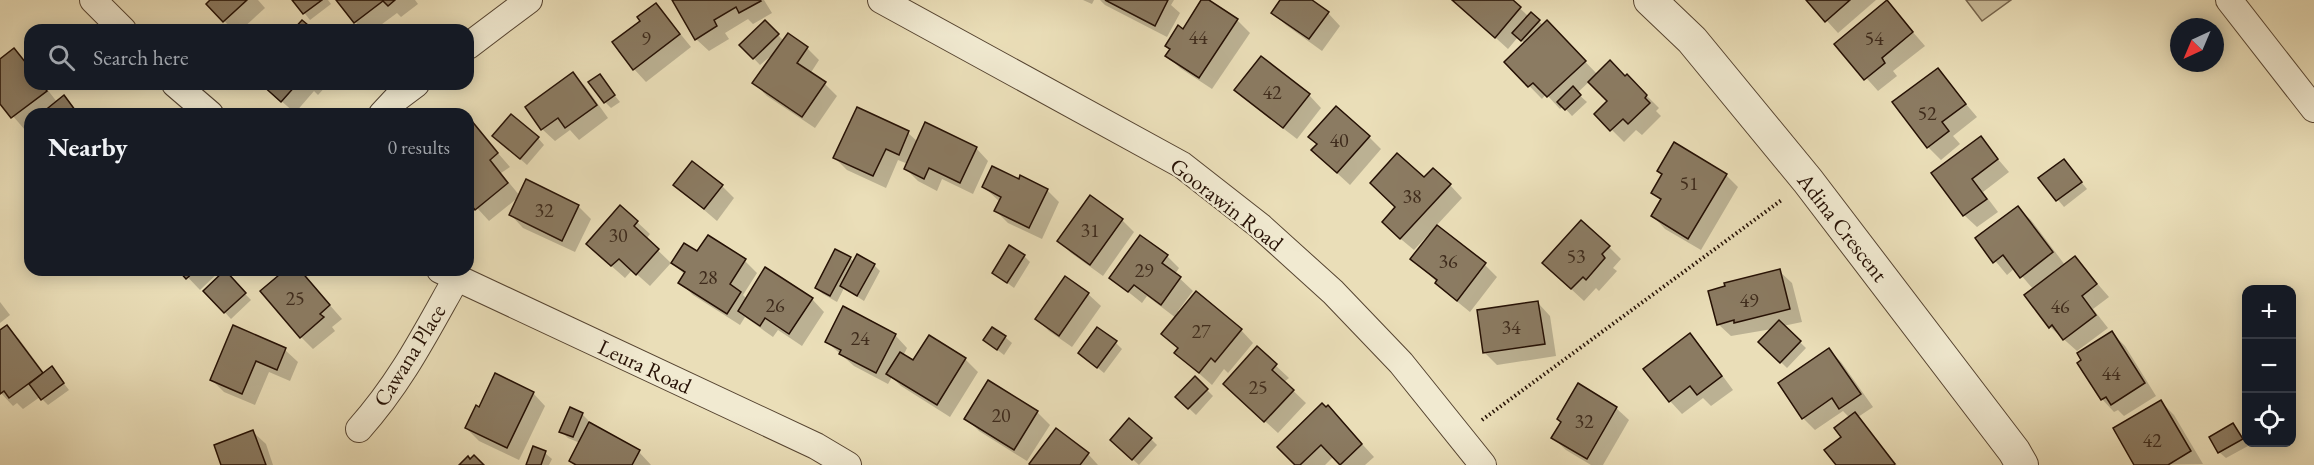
<!DOCTYPE html>
<html lang="en">
<head>
<meta charset="utf-8">
<style>
  :root { --surface:#171b24; --page:#20242c; --text:#f1f3f6; --muted:#9ea1a6; --line:#363941 }
  body { margin:0; font-family:"EB Garamond",serif; background:var(--page); color:var(--text) }
  .controls { position:absolute; right:18px; bottom:18px; display:grid; overflow:hidden; border-radius:12px; box-shadow:0 3px 15px #0003 }
  .controls button { width:54px; height:54px; display:grid; place-items:center; padding:0; border:0; border-bottom:2px solid var(--line); background:var(--surface); color:var(--text); font:30px sans-serif }
  .compass { position:absolute; left:2170px; top:18px; width:54px; height:54px; border-radius:50%; background:var(--surface); box-shadow:0 3px 15px #0003; rotate:224deg }
  .list { margin:0; padding:0; list-style:none }
  h2 { display:flex; justify-content:space-between; align-items:center; height:78px; margin:0; padding:0 24px; font-size:26px }
  h2 small { font-size:20px; font-weight:400; color:var(--muted) }
  .icon { flex:none; width:33px; height:33px; fill:none; stroke:currentColor; stroke-width:2; stroke-linecap:round; stroke-linejoin:round }
  .map { position:relative; flex:none; width:2314px; height:465px; overflow:hidden }
  .search { position:absolute; background:var(--surface); box-shadow:0 3px 15px #0003; left:24px; top:24px; width:450px; height:66px; display:flex; align-items:center; gap:15px; box-sizing:border-box; padding:0 21px; border-radius:18px; color:var(--muted); font-size:22px }
  .panel { position:absolute; background:var(--surface); box-shadow:0 3px 15px #0003; left:24px; top:108px; width:450px; height:168px; border-radius:18px }
  .map>svg:first-child { display:block }
  .green { fill:#c9bb99; stroke:#77664e; stroke-width:1.5 }
  .shadow { fill:#0003 }
  .building { fill:#8b7b62; stroke:#251004; stroke-width:1.5 }
  .lines { fill:none; stroke-linecap:round; stroke-linejoin:round }
  .minor-casing { stroke:#564431; stroke-width:28 }
  .tertiary-casing { stroke:#564431; stroke-width:34 }
  .path { stroke:#251004; stroke-width:4; stroke-dasharray:1.5 3; stroke-linecap:butt }
  .minor { stroke:#f1ead1; stroke-width:26 }
  .tertiary { stroke:#f1ead1; stroke-width:32 }
  .labels { text-anchor:middle; stroke-width:4.5; stroke-linejoin:round; paint-order:stroke }
  .number-label { font-size:20px; fill:#3e2b1c }
  .street-label { font-size:22px; fill:#251004; stroke:#f1ead1 }
</style>
</head>
<body>
<div class="map">
<svg width="2314" height="465" viewBox="0 0 2314 465">
  <rect width="100%" height="100%" fill="#eadeb8"/>
  <filter id="stains"><feTurbulence type="fractalNoise" baseFrequency=".00333" numOctaves="4"/><feColorMatrix values="0 0 0 0 .2 0 0 0 0 .09 0 0 0 0 .02 0 0 0 .5 -.17"/></filter>
  <radialGradient id="worn" r=".72"><stop offset=".6" stop-color="#630" stop-opacity="0"/><stop offset="1" stop-color="#630" stop-opacity=".3"/></radialGradient>
  <path class="green" d="M1966 0H2011L1982 21Z"/>
  <g class="shadow">
    <path d="M212 0H258L265 8 241 30H233L208 4Z"/>
    <path d="M294 0H328L331 4 310 20Z"/>
    <path d="M338 0H415L418 4 401 17 397 13 374 30H362Z"/>
    <path d="M674 0H764L772 13 753 24 748 19 725 33 729 39 709 51 696 39Z"/>
    <path d="M1083 0H1094L1092 4Z"/>
    <path d="M1100 0H1174L1171 5 1180 13 1167 37 1105 5Z"/>
    <path d="M1203 0H1207L1237 20 1250 33 1212 89 1180 68 1167 55Z"/>
    <path d="M1282 0H1309L1328 13 1340 26 1322 51 1286 25 1273 13Z"/>
    <path d="M1454 0H1511L1528 16 1531 14 1544 26 1547 22 1598 75 1625 78 1627 76 1659 108 1656 111 1661 116 1642 135 1636 130 1624 142 1596 114 1610 101 1590 81 1577 93 1587 102 1572 116 1563 106 1560 109 1546 94 1542 99 1506 62 1525 44 1518 37 1508 49Z"/>
    <path d="M1808 0H1876L1838 33Z"/>
    <path d="M1887 2 1925 46 1893 71 1897 76 1878 91 1836 44Z"/>
    <path d="M656 4 691 47 646 82 634 69 642 21Z"/>
    <path d="M765 22 784 41 807 48 819 60 810 74 825 84 837 96 815 128 767 96 754 83 777 51 760 65 741 45Z"/>
    <path d="M14 50 30 66V84H43L57 102 63 97 79 114H30V126L25 130 0 101V61Z"/>
    <path d="M1261 58 1309 95 1321 108 1297 139 1249 102 1236 90Z"/>
    <path d="M1937 70 1977 117 1953 136 1960 144 1941 160 1928 147 1894 103Z"/>
    <path d="M573 74 585 86 608 118 579 140 570 130 555 141 542 129Z"/>
    <path d="M599 76 620 102 611 108 605 102Z"/>
    <path d="M262 84H328L318 95 314 91 295 113Z"/>
    <path d="M857 109 908 133 918 142 976 148 988 161 973 194 942 179 937 191 918 181 906 169 908 164 898 160 886 188 847 170 835 158Z"/>
    <path d="M471 122 510 167 501 173 520 196 489 221 468 198V124Z"/>
    <path d="M1369 137 1381 149 1350 185 1326 163Z"/>
    <path d="M538 138 544 145 527 165 501 142Z"/>
    <path d="M1980 138 2009 172 1983 192 1998 212 1977 227 1964 215Z"/>
    <path d="M2064 161 2087 189 2064 207 2040 178Z"/>
    <path d="M1726 175 1738 187 1701 250 1665 229 1653 216 1662 201 1653 192Z"/>
    <path d="M1424 179 1450 185 1462 198 1436 226 1485 265 1497 277 1470 312 1449 295 1437 282 1412 259 1431 235 1429 234 1414 250 1396 235Z"/>
    <path d="M527 181 578 206 591 219 575 252 523 228 511 215Z"/>
    <path d="M1020 181 1047 190 1059 202 1042 239 1008 223 996 211 1000 202 984 187Z"/>
    <path d="M675 185 722 186 734 198 717 221Z"/>
    <path d="M2018 208 2031 220 2065 265 2075 258 2109 297 2093 309 2108 328 2077 351 2050 327 2026 295 2033 289 2015 268 2007 275 1977 239Z"/>
    <path d="M1122 220 1134 232 1103 276 1071 253 1059 241Z"/>
    <path d="M637 222 650 234 646 239 671 263 650 286 632 270 625 278 600 256Z"/>
    <path d="M1609 247 1621 259 1613 268 1617 271 1599 291 1596 288 1584 301 1556 275Z"/>
    <path d="M698 253 745 261 757 273 743 295 747 299H812L824 312 802 346 778 330 773 337 745 317 740 325 693 295 680 282 685 275 673 263Z"/>
    <path d="M1024 256 1030 262 1014 288 994 273Z"/>
    <path d="M1167 256 1179 268 1175 274 1193 291 1178 311 1241 330 1253 343 1228 373 1224 369 1212 385 1176 353 1179 349 1163 334 1176 318 1147 296 1142 303 1111 278Z"/>
    <path d="M850 258 854 262 874 265 880 271 864 301 844 288 837 302 823 294 816 288Z"/>
    <path d="M181 270H221L200 290Z"/>
    <path d="M287 270H299L342 319 332 327 335 331 313 349 301 337Z"/>
    <path d="M1779 271 1792 283 1802 322 1783 326 1806 348 1787 368 1760 342 1772 329 1731 336 1718 324Z"/>
    <path d="M225 273 251 300 231 319 205 291Z"/>
    <path d="M1088 294 1101 306 1072 347 1049 331 1037 319Z"/>
    <path d="M0 302 10 315 0 323Z"/>
    <path d="M1538 303 1550 316 1556 356 1497 365 1484 352Z"/>
    <path d="M6 327 19 339 45 374 52 368 69 390 48 405 40 397 23 409 17 403 13 406 0 392V332Z"/>
    <path d="M234 327 285 350 298 362 290 381 269 372 255 405 224 392 212 380Z"/>
    <path d="M2112 333 2125 346 2156 396 2124 416 2118 410 2114 412 2102 399Z"/>
    <path d="M895 335 907 348 903 356 913 362 965 359 978 372 950 417 901 386 892 377 888 384 854 366 827 342Z"/>
    <path d="M1690 335 1702 348 1733 390 1711 406 1703 398 1682 414 1670 401Z"/>
    <path d="M1005 337 1012 343 1004 355 985 340Z"/>
    <path d="M1116 343 1122 349 1104 373 1080 353Z"/>
    <path d="M1257 348 1289 378 1284 382 1306 403 1278 433 1237 396Z"/>
    <path d="M1829 350 1841 362 1873 407 1858 417 1897 465H1838L1850 418 1843 411 1815 430 1803 418Z"/>
    <path d="M1195 378 1213 396 1196 415 1177 397Z"/>
    <path d="M989 382 1037 412 1050 425 1027 461 979 431 966 418Z"/>
    <path d="M1578 385 1616 408 1629 420 1603 465H1591L1566 450 1553 438Z"/>
    <path d="M533 393 545 406 519 460 479 441 466 428 480 409Z"/>
    <path d="M2161 402 2174 415 2203 464 2136 465Z"/>
    <path d="M1328 407 1374 457 1365 465H1342L1334 456 1325 465H1297Z"/>
    <path d="M582 414 588 420V422L639 452 651 465H575L571 461 580 443 568 438 561 431Z"/>
    <path d="M2233 425 2248 446 2226 458 2219 452Z"/>
    <path d="M253 432 266 444 273 465H223Z"/>
    <path d="M1151 439 1157 445 1139 465 1118 446Z"/>
    <path d="M545 453 552 459 549 465H527Z"/>
    <path d="M1088 454 1098 465H1032Z"/>
  </g>
  <g class="building">
    <path d="M210 0H247L223 22 206 4Z"/>
    <path d="M292 0H322L303 14Z"/>
    <path d="M336 0H395L388 6 383 1 354 23Z"/>
    <path d="M672 0H760L761 1 739 13 736 7 714 20 717 26 695 40Z"/>
    <path d="M1105 0H1168L1155 26Z"/>
    <path d="M1201 0H1209L1238 19 1199 78 1165 56 1170 49 1165 46 1178 25 1183 29Z"/>
    <path d="M1280 0H1312L1329 12 1309 39 1271 13Z"/>
    <path d="M1452 0H1513L1521 7 1495 38Z"/>
    <path d="M1806 0H1850L1825 22Z"/>
    <path d="M1887 0 1913 32 1882 58 1885 63 1864 80 1834 44Z"/>
    <path d="M656 3 680 34 633 70 612 42 640 21 637 17Z"/>
    <path d="M1531 12 1540 20 1521 41 1512 33Z"/>
    <path d="M302 20 314 30H293Z"/>
    <path d="M765 20 779 34 753 59 739 45Z"/>
    <path d="M1547 20 1586 61 1547 97 1533 83 1528 87 1504 62Z"/>
    <path d="M788 33 808 47 797 63 826 82 802 117 752 83Z"/>
    <path d="M14 48 30 68V84H42L47 91 11 118 0 104V59Z"/>
    <path d="M1261 56 1310 94 1283 128 1234 90Z"/>
    <path d="M1610 60 1625 76 1627 74 1647 95 1645 98 1650 103 1628 124 1623 119 1610 131 1594 114 1607 101 1588 82Z"/>
    <path d="M1938 68 1966 104 1942 122 1949 131 1927 148 1892 102Z"/>
    <path d="M573 72 597 105 565 128 558 118 541 130 525 107Z"/>
    <path d="M600 74 615 95 604 103 588 82Z"/>
    <path d="M261 84H297L281 102Z"/>
    <path d="M1573 86 1581 95 1565 110 1557 102Z"/>
    <path d="M64 95 78 114H45L43 112Z"/>
    <path d="M1336 106 1370 136 1337 173 1311 150 1317 144 1308 137Z"/>
    <path d="M857 107 909 131 899 155 886 149 873 176 833 158Z"/>
    <path d="M511 114 539 137 520 159 492 136Z"/>
    <path d="M471 120 498 153 490 160 508 183 475 210 468 201V122Z"/>
    <path d="M925 122 977 147 960 183 929 168 924 179 904 169Z"/>
    <path d="M1981 136 1998 159 1972 179 1987 199 1963 216 1931 173Z"/>
    <path d="M1674 142 1727 174 1688 239 1651 216 1661 199 1651 193 1662 174 1657 171Z"/>
    <path d="M1397 153 1424 177 1433 168 1451 184 1400 239 1382 222 1395 207 1370 183Z"/>
    <path d="M2064 159 2082 182 2056 201 2038 178Z"/>
    <path d="M692 161 723 185 704 209 673 185Z"/>
    <path d="M992 166 1019 179 1020 175 1048 189 1029 228 994 211 1001 197 982 187Z"/>
    <path d="M526 179 579 205 562 241 509 215Z"/>
    <path d="M1090 195 1123 219 1090 265 1057 241Z"/>
    <path d="M620 205 638 221 634 226 659 249 636 275 619 259 611 266 586 244Z"/>
    <path d="M2018 206 2053 252 2020 278 2003 255 1993 263 1975 238Z"/>
    <path d="M1581 220 1610 246 1602 254 1605 258 1586 280 1583 277 1571 289 1542 263Z"/>
    <path d="M1437 225 1486 263 1457 301 1435 283 1437 280 1410 259Z"/>
    <path d="M708 235 746 259 730 284 741 292 727 314 678 283 685 272 671 263 684 243 697 251Z"/>
    <path d="M1140 235 1168 255 1162 263 1181 277 1161 305 1134 285 1128 292 1109 278Z"/>
    <path d="M1009 245 1025 255 1007 283 992 273Z"/>
    <path d="M835 249 851 257 830 296 815 288Z"/>
    <path d="M857 254 875 264 857 296 840 286Z"/>
    <path d="M2075 256 2097 284 2082 296 2096 315 2063 340 2052 325 2049 328 2024 295Z"/>
    <path d="M765 267 813 298 789 334 765 318 760 326 738 311Z"/>
    <path d="M1780 269 1790 309 1734 323V320L1717 325 1708 291 1725 286 1724 283Z"/>
    <path d="M178 270H196L186 279Z"/>
    <path d="M225 270 246 293 224 313 203 291Z"/>
    <path d="M285 270H300L330 305 320 314 324 317 300 338 260 291Z"/>
    <path d="M1065 276 1089 293 1059 336 1035 319Z"/>
    <path d="M1196 291 1242 329 1215 362 1211 358 1199 373 1174 353 1178 348 1161 334Z"/>
    <path d="M1538 301 1545 344 1483 353 1477 310Z"/>
    <path d="M843 306 896 334 876 373 839 354 841 350 825 342Z"/>
    <path d="M1779 320 1801 341 1780 363 1758 342Z"/>
    <path d="M7 325 43 373 9 398 4 391 0 394V330Z"/>
    <path d="M233 325 286 348 277 370 256 361 242 394 210 380Z"/>
    <path d="M992 327 1006 336 997 350 983 340Z"/>
    <path d="M1097 327 1117 341 1097 368 1078 353Z"/>
    <path d="M2112 331 2145 383 2111 405 2106 397 2101 400 2077 363 2081 360 2077 353Z"/>
    <path d="M1690 333 1722 376 1697 395 1690 386 1669 402 1643 369Z"/>
    <path d="M929 335 966 358 937 405 886 374 900 352 913 360Z"/>
    <path d="M1257 346 1277 364 1272 370 1294 390 1264 422 1223 384Z"/>
    <path d="M1829 348 1861 394 1839 409 1832 398 1802 419 1778 383Z"/>
    <path d="M52 366 64 383 41 400 29 384Z"/>
    <path d="M495 373 534 392 507 448 465 428 476 405 479 407Z"/>
    <path d="M1195 376 1208 389 1188 409 1175 397Z"/>
    <path d="M988 380 1038 411 1014 450 964 419Z"/>
    <path d="M1578 383 1617 407 1587 459 1551 438 1561 422 1557 419Z"/>
    <path d="M2161 400 2191 451 2168 465H2134L2113 428Z"/>
    <path d="M1322 403 1326 407 1328 405 1362 444 1340 465 1321 445 1300 465H1295L1277 447Z"/>
    <path d="M570 407 583 413 573 437 559 432Z"/>
    <path d="M1855 412 1895 464 1894 465H1836L1824 450 1841 437 1834 428Z"/>
    <path d="M1129 418 1152 438 1132 460 1110 440Z"/>
    <path d="M589 422 640 450 632 465H576L569 461Z"/>
    <path d="M2233 423 2243 439 2218 453 2209 437Z"/>
    <path d="M1056 428 1089 453 1080 465H1030L1029 464Z"/>
    <path d="M253 430 266 465H221L214 445Z"/>
    <path d="M533 446 546 451 541 465H526Z"/>
    <path d="M474 455 484 465H459L468 456 470 459Z"/>
  </g>
  <g class="lines">
    <g class="minor-casing">
      <g id="minor">
        <path d="M93 0 123 30"/>
        <path d="M881 0 1182 165 1260 226 1333 292 1401 363 1483 465"/>
        <path d="M2229 0 2314 109"/>
        <path d="M468 46 529 0"/>
        <path d="M175 84 210 114"/>
        <path d="M382 114 396 99 416 84"/>
        <path d="M440 270 816 446 848 465"/>
        <path d="M359 429C401 382 425 334 456 279"/>
      </g>
    </g>
    <g class="tertiary-casing">
      <path id="tertiary" d="M1650 0 1692 40 1808 181 2014 451 2022 465"/>
    </g>
    <path class="path" d="M1482 420 1783 199"/>
    <use href="#minor" class="minor"/>
    <use href="#tertiary" class="tertiary"/>
  </g>
  <g class="labels">
    <g class="number-label">
      <text x="1198" y="44">44</text>
      <text x="646" y="45">9</text>
      <text x="1874" y="45">54</text>
      <text x="1272" y="99">42</text>
      <text x="1927" y="120">52</text>
      <text x="1339" y="147">40</text>
      <text x="1689" y="190">51</text>
      <text x="1412" y="203">38</text>
      <text x="544" y="217">32</text>
      <text x="1090" y="237">31</text>
      <text x="618" y="242">30</text>
      <text x="1576" y="263">53</text>
      <text x="1448" y="268">36</text>
      <text x="1144" y="277">29</text>
      <text x="708" y="284">28</text>
      <text x="295" y="305">25</text>
      <text x="1749" y="307">49</text>
      <text x="775" y="312">26</text>
      <text x="2060" y="313">46</text>
      <text x="1511" y="334">34</text>
      <text x="1201" y="338">27</text>
      <text x="860" y="345">24</text>
      <text x="2111" y="380">44</text>
      <text x="1258" y="394">25</text>
      <text x="1001" y="422">20</text>
      <text x="1584" y="428">32</text>
      <text x="2152" y="447">42</text>
    </g>
    <g class="street-label">
      <text transform="translate(1227 204) rotate(38)" y="8">Goorawin Road</text>
      <text transform="translate(1843 227) rotate(52)" y="8">Adina Crescent</text>
      <text transform="translate(409 355) rotate(-58)" y="8">Cawana Place</text>
      <text transform="translate(645 366) rotate(25)" y="8">Leura Road</text>
    </g>
  </g>
  <rect width="100%" height="100%" filter="url(#stains)"/>
  <rect width="100%" height="100%" fill="url(#worn)"/>
</svg>
<div class="controls">
<button>+</button>
<button>−</button>
<button><svg class="icon" aria-label="locate" viewBox="0 0 24 24"><circle cx="12" cy="12" r="6"/><path d="M12 2v4M12 18v4M2 12h4M18 12h4"/></svg></button>
</div>
<svg class="compass" viewBox="-18 -18 36 36"><path d="M0-13l5 13h-10z" fill="#e53935"/><path d="M0 13l5-13h-10z" fill="#9ea1a6"/></svg>
<div class="search"><svg class="icon" aria-label="search" viewBox="0 0 24 24"><circle cx="10" cy="10" r="6"/><path d="M15 15l6 6"/></svg>Search here</div>
<section class="panel">
<h2>Nearby<small>0 results</small></h2>
<ul class="list">
</ul>
</section>
</div>
</body>
</html>
